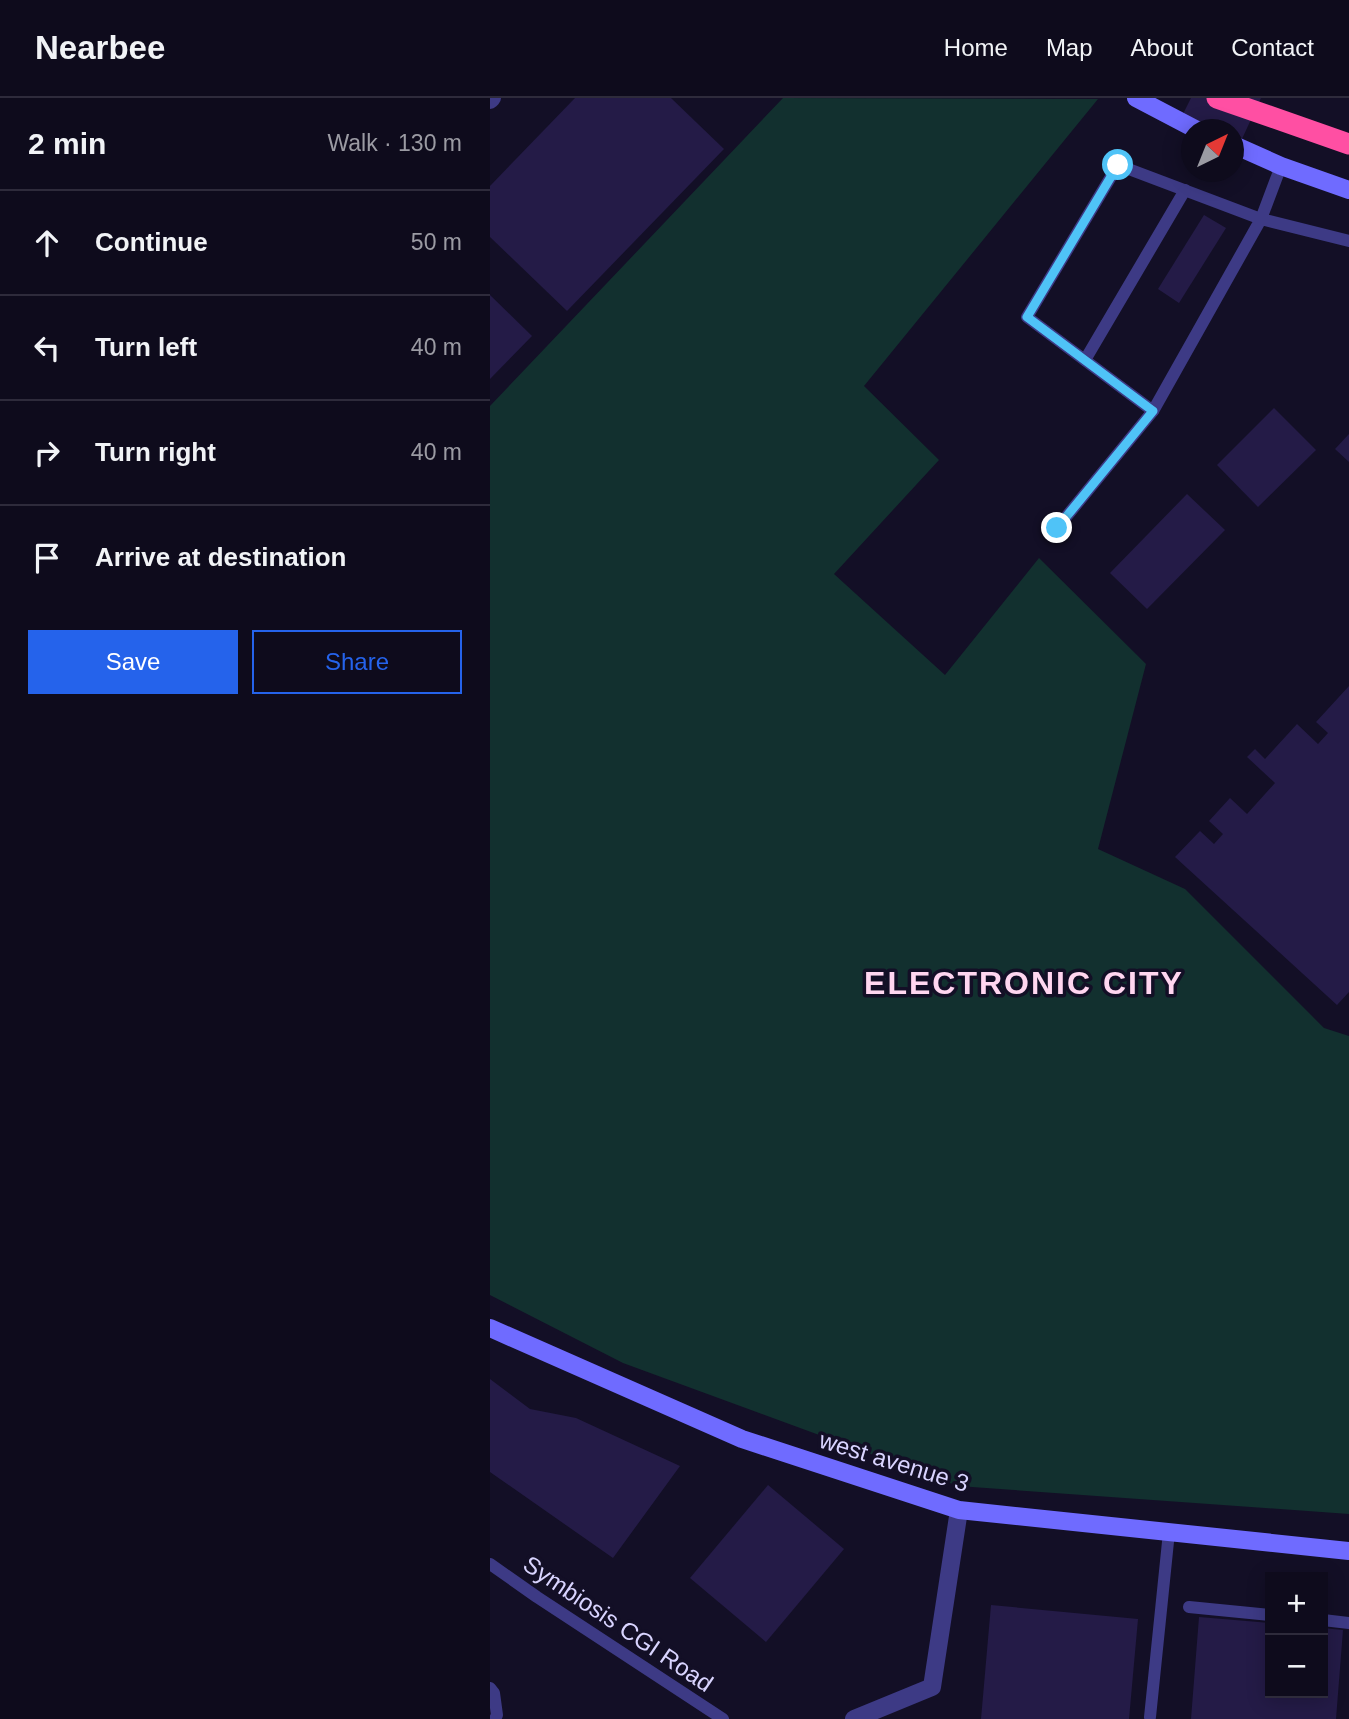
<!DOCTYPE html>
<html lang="en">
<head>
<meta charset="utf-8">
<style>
  :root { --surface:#0e0b1c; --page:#1c1929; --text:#f1f3f6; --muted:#9b9ba3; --line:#2e2b3b; --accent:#2563eb }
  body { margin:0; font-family:Helvetica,sans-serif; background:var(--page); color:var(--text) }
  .controls { position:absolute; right:21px; bottom:21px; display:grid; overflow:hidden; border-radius:0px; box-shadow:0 4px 18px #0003 }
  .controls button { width:63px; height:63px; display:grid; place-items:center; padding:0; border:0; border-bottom:2px solid var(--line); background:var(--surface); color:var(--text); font:35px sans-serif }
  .compass { position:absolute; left:691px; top:21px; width:63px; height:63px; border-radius:50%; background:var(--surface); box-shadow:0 4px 18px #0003; rotate:43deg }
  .stop { position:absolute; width:21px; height:21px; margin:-16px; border:5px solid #4fc3f7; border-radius:50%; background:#fff }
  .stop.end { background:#4fc3f7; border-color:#fff; box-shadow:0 2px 7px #0008 }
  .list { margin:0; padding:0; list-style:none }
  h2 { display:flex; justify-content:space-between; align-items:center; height:91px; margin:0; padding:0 28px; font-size:30px }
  h2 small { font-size:23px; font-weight:400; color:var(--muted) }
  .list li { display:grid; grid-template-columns:46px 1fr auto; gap:21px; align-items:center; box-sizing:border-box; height:105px; padding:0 28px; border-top:2px solid var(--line) }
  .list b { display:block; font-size:26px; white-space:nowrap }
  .list em { font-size:23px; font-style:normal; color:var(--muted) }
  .actions { display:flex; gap:14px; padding:21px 28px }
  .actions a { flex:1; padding:16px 0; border:2px solid var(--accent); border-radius:0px; text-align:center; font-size:24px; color:var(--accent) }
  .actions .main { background:var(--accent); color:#fff }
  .icon { flex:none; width:38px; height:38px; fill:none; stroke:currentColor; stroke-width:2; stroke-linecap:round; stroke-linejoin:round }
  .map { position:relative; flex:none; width:859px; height:1621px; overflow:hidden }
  header { display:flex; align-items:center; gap:42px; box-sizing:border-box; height:98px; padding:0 35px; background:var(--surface); border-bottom:2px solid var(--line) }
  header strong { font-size:33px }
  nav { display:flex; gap:38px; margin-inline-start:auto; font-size:24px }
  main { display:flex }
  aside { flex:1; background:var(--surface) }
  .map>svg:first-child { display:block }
  .green { fill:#12302f }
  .building { fill:#241b47 }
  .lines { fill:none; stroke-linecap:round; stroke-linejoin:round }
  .lane { stroke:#3d3a85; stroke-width:12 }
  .street { stroke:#3d3a85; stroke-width:18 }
  .secondary { stroke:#6f6bff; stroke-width:18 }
  .highway { stroke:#ff4fa3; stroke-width:21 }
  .route { stroke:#4fc3f7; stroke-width:9 }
  .labels { text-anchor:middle; stroke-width:7; stroke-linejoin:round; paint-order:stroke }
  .street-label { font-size:24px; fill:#d9d4ff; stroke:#130f26 }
  .district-label { font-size:32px; font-weight:bold; letter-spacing:2px; fill:#ffd6f0; stroke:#130f26 }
</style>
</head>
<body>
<header>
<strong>Nearbee</strong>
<nav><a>Home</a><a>Map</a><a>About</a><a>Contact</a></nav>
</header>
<main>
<aside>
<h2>2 min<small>Walk · 130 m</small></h2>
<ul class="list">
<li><svg class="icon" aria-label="ahead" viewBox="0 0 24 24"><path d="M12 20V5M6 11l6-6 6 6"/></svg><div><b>Continue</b></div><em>50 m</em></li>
<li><svg class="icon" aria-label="left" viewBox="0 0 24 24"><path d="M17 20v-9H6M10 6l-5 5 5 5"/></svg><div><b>Turn left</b></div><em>40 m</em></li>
<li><svg class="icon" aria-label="right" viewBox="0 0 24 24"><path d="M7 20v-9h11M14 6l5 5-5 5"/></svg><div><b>Turn right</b></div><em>40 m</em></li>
<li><svg class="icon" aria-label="arrive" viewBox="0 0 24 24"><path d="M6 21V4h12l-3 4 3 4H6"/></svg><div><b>Arrive at destination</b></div></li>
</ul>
<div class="actions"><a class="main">Save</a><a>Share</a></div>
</aside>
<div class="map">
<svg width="859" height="1621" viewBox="0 0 859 1621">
  <rect width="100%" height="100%" fill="#130f26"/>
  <path class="green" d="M293 0 608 1 374 288 449 362 344 476 455 577 549 460 656 566 608 751 695 791 834 930 859 938V1416L468 1388 133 1265 0 1197V308Z"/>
  <g class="building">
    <path d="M85 0H181L234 51 77 213 0 139V88Z"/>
    <path d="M701 0H771L751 43 744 40V32H727L693 16Z"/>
    <path d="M714 117 736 130 689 205 668 191Z"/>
    <path d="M0 197 42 238 0 281Z"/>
    <path d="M784 310 826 352 768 409 727 367Z"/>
    <path d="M859 336V364L845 351Z"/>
    <path d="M697 396 735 432 657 511 620 475Z"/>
    <path d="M859 588V894L847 907 685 759 710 733 724 746 733 736 719 723 740 700 757 716 785 685 757 659 765 651 775 661 807 626 828 646 838 635 826 624Z"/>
    <path d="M0 1281 40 1311 86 1320 190 1368 123 1460 0 1374Z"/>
    <path d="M278 1387 354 1451 276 1544 200 1480Z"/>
    <path d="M501 1507 648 1521 639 1621H491Z"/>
    <path d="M709 1519 780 1525V1595H833V1530L853 1532 846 1621H701Z"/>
  </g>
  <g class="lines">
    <g class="lane">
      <path d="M791 68 771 121 663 313 537 219 628 67 771 121 859 143"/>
      <path d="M595 262 695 92"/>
      <path d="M567 430 663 313"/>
      <path d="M0 1466 47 1499 233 1621"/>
      <path d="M699 1509 780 1517"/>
      <path d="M833 1522 859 1525"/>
      <path d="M0 1590 4 1595 7 1617 5 1621"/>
      <path d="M660 1619 679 1434"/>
    </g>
    <g class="street">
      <path d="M0 2 2 0"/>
      <path d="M364 1621 442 1589 469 1412"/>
    </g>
    <g class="secondary">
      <path d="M646 0 707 32"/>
      <path d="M744 47 791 68 859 92"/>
      <path d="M0 1230 252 1341 469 1412 859 1453"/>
    </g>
    <path class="highway" d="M727 0 859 46"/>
  </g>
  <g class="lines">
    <path class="route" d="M567 430 663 313 537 219 628 67"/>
  </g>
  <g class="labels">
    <g class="street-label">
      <text transform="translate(404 1364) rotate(17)" y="8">west avenue 3</text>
      <text transform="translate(128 1526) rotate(34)" y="8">Symbiosis CGI Road</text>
    </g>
    <g class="district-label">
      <text x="534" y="896">ELECTRONIC CITY</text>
    </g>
  </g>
</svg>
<div class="controls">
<button>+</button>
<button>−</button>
</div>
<svg class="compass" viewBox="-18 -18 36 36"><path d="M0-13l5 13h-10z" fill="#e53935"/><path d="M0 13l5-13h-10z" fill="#9b9ba3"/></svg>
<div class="stop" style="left:628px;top:67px"></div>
<div class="stop end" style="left:567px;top:430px"></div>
</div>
</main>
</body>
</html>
